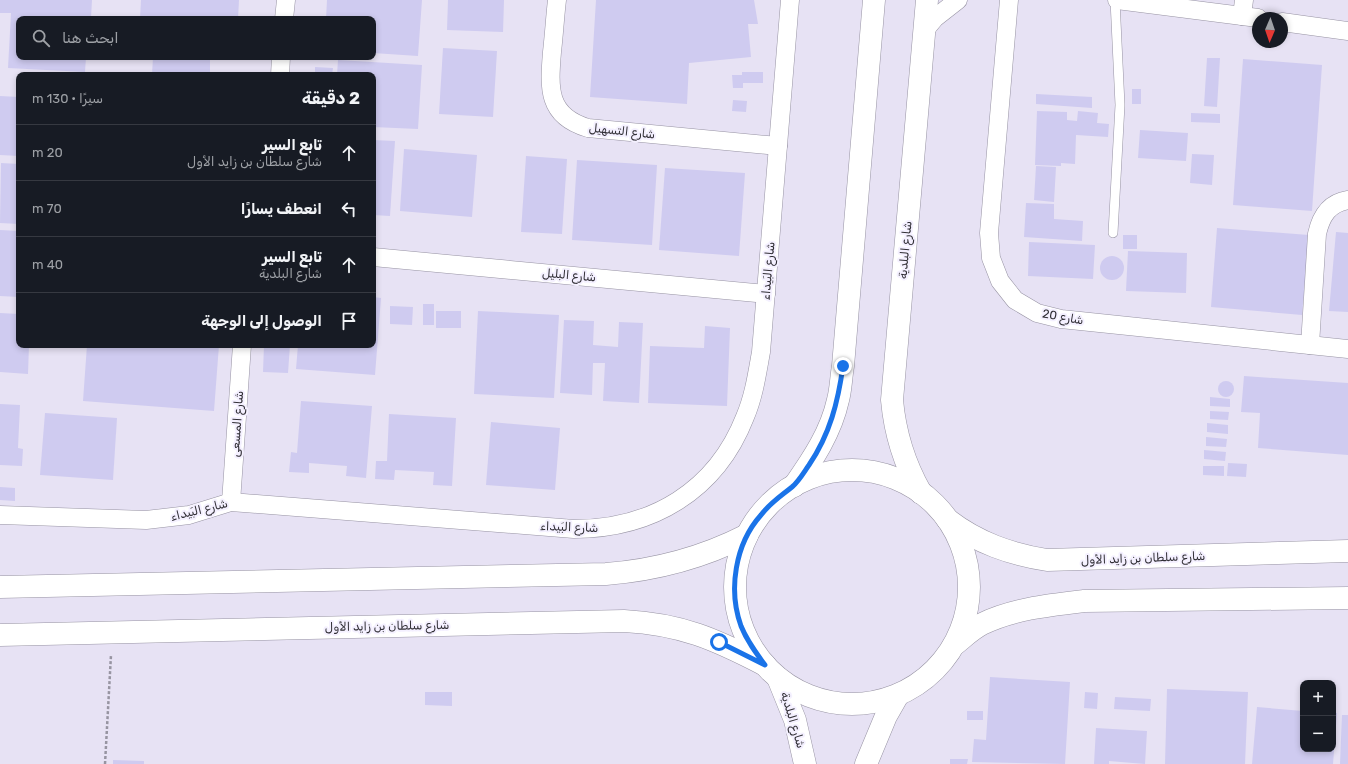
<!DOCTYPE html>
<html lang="ar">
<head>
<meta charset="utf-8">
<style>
  :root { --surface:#171b24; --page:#20242c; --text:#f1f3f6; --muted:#9ea1a6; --line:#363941 }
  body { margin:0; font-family:Rubik,Vazirmatn,sans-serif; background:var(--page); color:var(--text); direction:rtl }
  .controls { position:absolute; right:12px; bottom:12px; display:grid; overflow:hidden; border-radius:8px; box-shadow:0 2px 6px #0003 }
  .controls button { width:36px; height:36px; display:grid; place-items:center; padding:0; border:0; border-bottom:1px solid var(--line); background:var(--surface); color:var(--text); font:20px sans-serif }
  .compass { position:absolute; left:1252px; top:12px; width:36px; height:36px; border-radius:50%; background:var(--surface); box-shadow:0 2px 6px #0003; rotate:182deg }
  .stop { position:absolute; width:12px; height:12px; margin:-9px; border:3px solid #1a73e8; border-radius:50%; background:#fff }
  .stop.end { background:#1a73e8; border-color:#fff; box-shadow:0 1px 4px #0008 }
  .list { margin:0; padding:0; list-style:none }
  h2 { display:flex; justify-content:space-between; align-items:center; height:52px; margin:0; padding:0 16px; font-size:17px }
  h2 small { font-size:13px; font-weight:400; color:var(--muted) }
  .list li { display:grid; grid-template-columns:26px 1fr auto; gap:12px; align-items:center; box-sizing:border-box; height:56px; padding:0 16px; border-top:1px solid var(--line) }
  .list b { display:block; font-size:15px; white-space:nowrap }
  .list p { margin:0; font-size:13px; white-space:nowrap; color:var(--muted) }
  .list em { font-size:13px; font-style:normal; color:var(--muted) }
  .icon { flex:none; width:22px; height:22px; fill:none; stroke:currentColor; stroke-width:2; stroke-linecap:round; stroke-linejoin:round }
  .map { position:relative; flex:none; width:1348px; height:764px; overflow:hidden; direction:ltr }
  .search { position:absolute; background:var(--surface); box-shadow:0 2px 6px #0003; left:16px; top:16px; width:360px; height:44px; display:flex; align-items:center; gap:10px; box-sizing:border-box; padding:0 14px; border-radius:8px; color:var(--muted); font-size:15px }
  .panel { position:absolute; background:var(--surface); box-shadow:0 2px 6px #0003; left:16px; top:72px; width:360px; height:276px; border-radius:8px; direction:rtl }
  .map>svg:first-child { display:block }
  .building { fill:#cfcbf0 }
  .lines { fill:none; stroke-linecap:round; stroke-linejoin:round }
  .lane-casing { stroke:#9793a3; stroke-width:10 }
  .street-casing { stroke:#9793a3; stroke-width:19 }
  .secondary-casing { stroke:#9793a3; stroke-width:23 }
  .primary-casing { stroke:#9793a3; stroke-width:23 }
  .path { stroke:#9794a1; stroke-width:2.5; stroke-dasharray:3 2; stroke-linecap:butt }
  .lane { stroke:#fff; stroke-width:9 }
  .street { stroke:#fff; stroke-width:18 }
  .secondary { stroke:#fff; stroke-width:22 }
  .primary { stroke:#fff; stroke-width:22 }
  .route { stroke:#1a73e8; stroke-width:5 }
  .labels { text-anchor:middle; stroke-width:4; stroke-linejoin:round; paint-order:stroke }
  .street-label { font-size:12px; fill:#312f36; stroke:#f4f0ff }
</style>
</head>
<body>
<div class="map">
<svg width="1348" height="764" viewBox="0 0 1348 764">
  <rect width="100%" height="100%" fill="#e7e2f4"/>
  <g class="building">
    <path d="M0 0H92L91 18 68 17V19H19V57H86L85 72 8 68 11 13H0Z"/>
    <path d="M141 0H239L238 19H140Z"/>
    <path d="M327 0H422L418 56 373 53V19H326Z"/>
    <path d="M448 0H504L503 32 447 30Z"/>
    <path d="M596 0H754L758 24H748L751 57 689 63 687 104 590 97Z"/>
    <path d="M443 48 497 51 493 117 439 114Z"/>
    <path d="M153 57H210V75H152Z"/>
    <path d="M1207 58H1220L1217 107 1204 106Z"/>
    <path d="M1243 59 1322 65 1312 211 1233 205Z"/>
    <path d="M338 60 422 65 418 129 373 127V75H337Z"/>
    <path d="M315 67 333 68 332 75H315Z"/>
    <path d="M742 72H763V83H743V88H733L732 75H742Z"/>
    <rect x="1132" y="89" width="9" height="15"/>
    <path d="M1036 94 1092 97V108L1036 104Z"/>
    <path d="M0 96 19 97V156L0 155Z"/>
    <path d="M733 100 747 101 746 112 732 111Z"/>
    <path d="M1037 111 1067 112V120L1077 121 1078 111 1098 113 1097 123 1109 124 1108 137 1076 135 1075 164 1061 163V166L1035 165Z"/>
    <path d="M1191 113 1220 114V123L1191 122Z"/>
    <path d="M1140 130 1188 133 1186 161 1138 158Z"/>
    <path d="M373 140 395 141 390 216 373 215Z"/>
    <path d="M404 149 477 155 472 217 400 211Z"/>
    <path d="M1192 154 1214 155 1212 185 1190 183Z"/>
    <path d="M526 156 567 159 562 234 521 232Z"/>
    <path d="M577 160 657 165 652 245 572 240Z"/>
    <path d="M1 163 19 164V224L0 223Z"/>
    <path d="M1036 166 1056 167 1054 202 1034 200Z"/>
    <path d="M665 168 745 173 739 256 659 250Z"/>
    <path d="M1026 203 1054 204V219L1083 221 1082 241 1024 237Z"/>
    <path d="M1217 228 1309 235 1302 315 1211 307Z"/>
    <path d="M0 230 19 231V297L0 296Z"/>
    <path d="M1336 232 1348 233V312L1329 311Z"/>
    <rect x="1123" y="235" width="14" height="14"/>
    <path d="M1029 242 1095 245 1093 279 1028 276Z"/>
    <path d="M1128 251 1187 253 1186 293 1126 291Z"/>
    <circle cx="1112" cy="268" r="12"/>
    <path d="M373 297 381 298 375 375 296 369 298 345H373Z"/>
    <rect x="423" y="304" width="11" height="21"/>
    <path d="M390 306 413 307 412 325 390 324Z"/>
    <rect x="436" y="311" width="25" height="17"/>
    <path d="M478 311 559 315 554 398 474 394Z"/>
    <path d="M0 313 19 314V345H29L28 374 0 372Z"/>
    <path d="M564 320 594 321 593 345 618 347 619 322 643 323 639 403 603 401 605 363H593L592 395 560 393Z"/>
    <path d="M705 326 730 328 727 406 648 403 650 346 704 348Z"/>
    <path d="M87 345H219L214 411 83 401Z"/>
    <path d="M264 345H290L288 373 263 372Z"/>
    <path d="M1244 376 1348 383V455L1258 448 1260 413 1241 412Z"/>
    <circle cx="1226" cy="389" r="8"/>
    <path d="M1210 397 1230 399V407L1210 406Z"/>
    <path d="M301 401 372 406 366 478 346 476 347 466 309 463V473L289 472 291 452 297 453Z"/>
    <path d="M0 404 20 405 18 448 23 449 22 466 0 465Z"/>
    <path d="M1210 411 1229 412 1228 420 1210 419Z"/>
    <path d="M45 413 117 418 113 480 40 475Z"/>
    <path d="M389 414 456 418 452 486 433 485 434 472 395 470 394 480 375 479 376 461H387Z"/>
    <path d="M491 422 560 428 555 490 486 485Z"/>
    <path d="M1207 423 1228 425V434L1207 432Z"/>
    <path d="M1206 437 1227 439 1226 447 1206 446Z"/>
    <path d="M1204 450 1226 452 1225 461 1204 459Z"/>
    <path d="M1228 463 1247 464 1246 477 1227 476Z"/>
    <path d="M1203 466H1224V476L1203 475Z"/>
    <path d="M0 487 15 488V501L0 500Z"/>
    <path d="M990 677 1070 682 1065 764 972 762 974 739 986 740Z"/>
    <path d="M1167 689 1248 692 1245 764H1165Z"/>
    <path d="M425 692H452V706L425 705Z"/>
    <path d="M1085 692 1098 693 1097 709 1084 708Z"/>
    <path d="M1115 697 1151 699 1150 711 1114 709Z"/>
    <path d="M1257 707 1303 711V749H1333V713H1337L1333 764H1252Z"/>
    <rect x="967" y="711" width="16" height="9"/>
    <path d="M1342 715H1348V764H1340Z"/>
    <path d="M1096 728 1147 731 1145 764 1109 761V764H1094Z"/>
    <path d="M950 759H968L967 764H950Z"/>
    <path d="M113 760 144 761V764H113Z"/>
  </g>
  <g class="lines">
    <g class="lane-casing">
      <path id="lane" d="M1113 233 1120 105 1115 0"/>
    </g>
    <g class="street-casing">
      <g id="street">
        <path d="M557 0C555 17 554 35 552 52 549 88 547 116 588 128L778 146"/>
        <path d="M1009 0 989 233 991 258 1000 281 1015 300 1037 313 1061 319 1348 349"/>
        <path d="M1117 0 1258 18"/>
        <path d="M1242 16 1244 0"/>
        <path d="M284 19 286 0"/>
        <path d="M1282 22 1348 31"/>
        <path d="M925 30 935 18 958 0"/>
        <path d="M280 75 281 57"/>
        <path d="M373 257 766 294"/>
        <path d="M1310 345 1317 234C1321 216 1329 203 1348 200"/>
        <path d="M231 502 242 345"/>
        <path d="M0 515 146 520 189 515 231 502 574 529C652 529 716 491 745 417 754 396 757 374 761 352L790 0"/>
      </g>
    </g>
    <g class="secondary-casing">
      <g id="secondary">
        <path d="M948 520C978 543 1010 554 1047 560L1348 551"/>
        <path d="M0 587 606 574C657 570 702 558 747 535"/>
        <path d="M0 635 624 621C681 624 715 639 765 665"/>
        <path d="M954 645C963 638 972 629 982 624 1012 609 1050 605 1084 601L1348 598"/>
      </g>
    </g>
    <g class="primary-casing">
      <g id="primary">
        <circle cx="852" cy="587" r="117"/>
        <path d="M794 486C813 459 831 432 838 400 841 389 841 377 843 366L874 0"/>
        <path d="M921 493C904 463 895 434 892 400L927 0"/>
        <path d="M778 678 795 720 805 764"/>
        <path d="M866 764 886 716 898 695"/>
      </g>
    </g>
    <path class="path" d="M105 764 111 655"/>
    <use href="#lane" class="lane"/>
    <use href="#street" class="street"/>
    <use href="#secondary" class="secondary"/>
    <use href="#primary" class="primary"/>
  </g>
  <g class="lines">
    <path class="route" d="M719 642 765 665C756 653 747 641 741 626 728 590 735 544 761 515 770 503 781 496 792 487 799 481 804 472 809 465 830 434 838 402 843 366"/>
  </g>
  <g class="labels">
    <g class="street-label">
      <text transform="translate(622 131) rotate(6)" y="4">شارع التسهيل</text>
      <text transform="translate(905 250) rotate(-85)" y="4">شارع البلدية</text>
      <text transform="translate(768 271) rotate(-85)" y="4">شارع البَيداء</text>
      <text transform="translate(569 275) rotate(5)" y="4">شارع البليل</text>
      <text transform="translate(1063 317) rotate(10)" y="4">شارع 20</text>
      <text transform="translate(237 424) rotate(-86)" y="4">شارع المسعى</text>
      <text transform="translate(199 510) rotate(-14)" y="4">شارع البَيداء</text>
      <text transform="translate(569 527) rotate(2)" y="4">شارع البَيداء</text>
      <text transform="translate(1143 558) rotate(-2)" y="4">شارع سلطان بن زايد الأول</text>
      <text transform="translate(387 626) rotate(-1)" y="4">شارع سلطان بن زايد الأول</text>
      <text transform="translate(793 720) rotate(73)" y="4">شارع البلدية</text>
    </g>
  </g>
</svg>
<div class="controls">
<button>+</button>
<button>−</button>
</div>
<svg class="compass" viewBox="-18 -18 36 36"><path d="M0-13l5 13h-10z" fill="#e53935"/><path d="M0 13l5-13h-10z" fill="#9ea1a6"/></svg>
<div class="stop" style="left:719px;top:642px"></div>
<div class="stop end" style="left:843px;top:366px"></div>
<div class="search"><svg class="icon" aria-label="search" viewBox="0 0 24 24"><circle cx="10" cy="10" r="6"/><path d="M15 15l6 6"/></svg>ابحث هنا</div>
<section class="panel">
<h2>2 دقيقة<small>سيرًا · 130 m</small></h2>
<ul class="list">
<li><svg class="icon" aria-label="ahead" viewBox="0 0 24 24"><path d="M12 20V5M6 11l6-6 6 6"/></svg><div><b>تابع السير</b><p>شارع سلطان بن زايد الأول</p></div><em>20 m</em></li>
<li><svg class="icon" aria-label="left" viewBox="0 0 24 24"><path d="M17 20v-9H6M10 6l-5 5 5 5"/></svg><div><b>انعطف يسارًا</b></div><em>70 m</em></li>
<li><svg class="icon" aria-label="ahead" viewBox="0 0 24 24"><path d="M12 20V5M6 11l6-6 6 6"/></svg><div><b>تابع السير</b><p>شارع البلدية</p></div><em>40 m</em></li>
<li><svg class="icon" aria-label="arrive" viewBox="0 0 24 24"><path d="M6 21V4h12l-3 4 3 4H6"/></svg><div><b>الوصول إلى الوجهة</b></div></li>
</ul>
</section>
</div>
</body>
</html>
